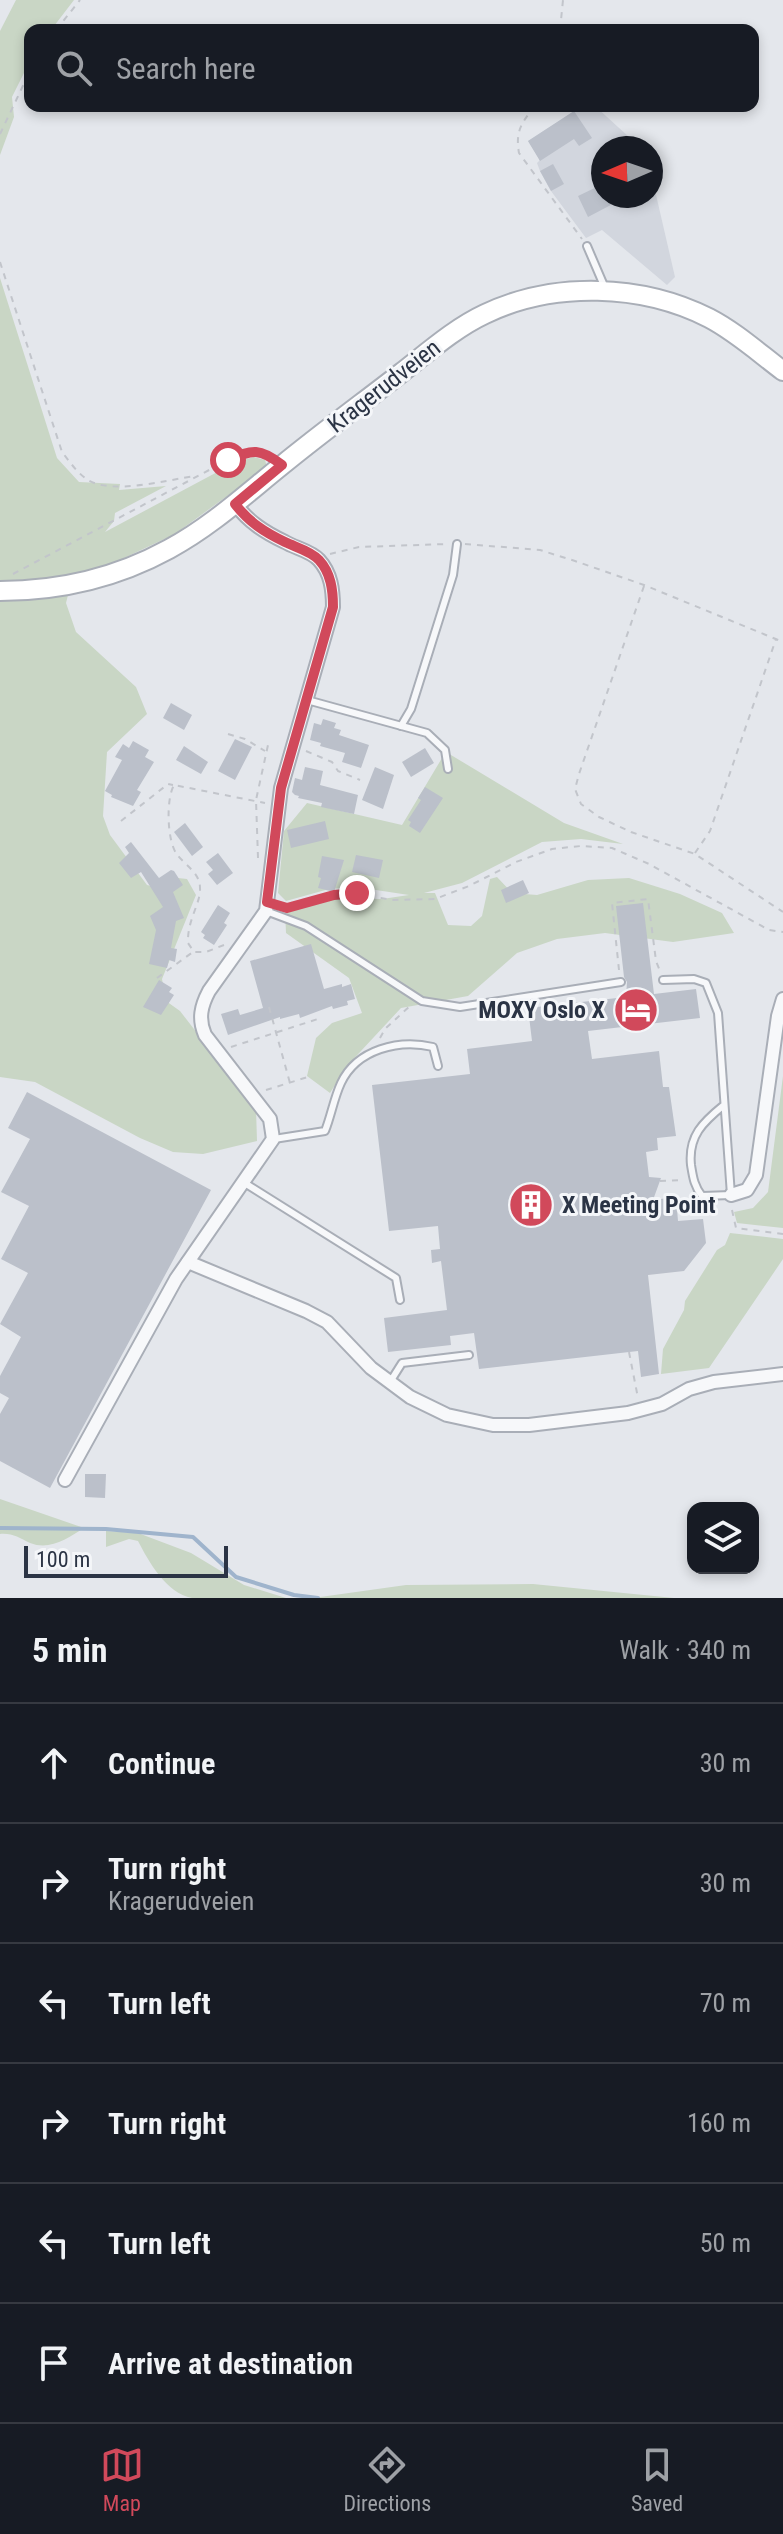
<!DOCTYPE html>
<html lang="en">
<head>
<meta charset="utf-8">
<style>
  :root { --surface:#171b24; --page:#242831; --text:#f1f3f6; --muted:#9ea1a6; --line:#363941; --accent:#d1495b }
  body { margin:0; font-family:"Roboto Condensed",sans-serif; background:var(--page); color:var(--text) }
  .controls { position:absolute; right:24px; bottom:24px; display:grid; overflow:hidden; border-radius:16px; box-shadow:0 4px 12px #0003 }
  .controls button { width:72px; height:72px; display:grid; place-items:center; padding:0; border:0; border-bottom:2px solid var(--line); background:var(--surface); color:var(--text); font:40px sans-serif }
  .compass { position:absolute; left:591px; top:136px; width:72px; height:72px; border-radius:50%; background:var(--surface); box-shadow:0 4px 12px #0003; rotate:268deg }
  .scale { position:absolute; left:24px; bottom:20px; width:204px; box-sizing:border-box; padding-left:8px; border:4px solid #2b3445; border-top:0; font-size:22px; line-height:28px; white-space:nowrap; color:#2b3445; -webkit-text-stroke:6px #f4f6f9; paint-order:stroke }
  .stop { position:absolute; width:24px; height:24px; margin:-18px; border:6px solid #d1495b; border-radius:50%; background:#fff }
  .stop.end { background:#d1495b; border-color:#fff; box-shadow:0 2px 8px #0008 }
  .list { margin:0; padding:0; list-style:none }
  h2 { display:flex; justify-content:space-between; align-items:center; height:104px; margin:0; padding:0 32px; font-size:34px }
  h2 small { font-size:26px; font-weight:400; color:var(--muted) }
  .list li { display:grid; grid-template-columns:52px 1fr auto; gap:24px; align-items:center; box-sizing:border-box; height:120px; padding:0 32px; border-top:2px solid var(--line) }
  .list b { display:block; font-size:30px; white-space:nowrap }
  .list p { margin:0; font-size:26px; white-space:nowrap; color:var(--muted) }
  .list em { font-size:26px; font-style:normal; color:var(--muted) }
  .icon { flex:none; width:44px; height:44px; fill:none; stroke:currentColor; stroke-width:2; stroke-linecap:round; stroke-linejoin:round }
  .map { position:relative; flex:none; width:783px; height:1598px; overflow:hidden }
  .search { position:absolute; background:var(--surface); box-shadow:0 4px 12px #0003; left:24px; right:24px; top:24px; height:88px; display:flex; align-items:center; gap:20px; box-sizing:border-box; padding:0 28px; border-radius:16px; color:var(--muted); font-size:30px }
  .sheet { height:824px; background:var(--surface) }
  nav { display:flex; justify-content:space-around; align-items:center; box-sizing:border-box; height:112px; border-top:2px solid var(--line); background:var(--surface); font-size:22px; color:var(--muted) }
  nav a { display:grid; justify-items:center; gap:4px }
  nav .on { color:var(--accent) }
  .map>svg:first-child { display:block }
  .built { fill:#d2d6de }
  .green { fill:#c9d6c5 }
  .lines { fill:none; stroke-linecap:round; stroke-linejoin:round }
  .stream { stroke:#9fb4cc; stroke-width:4 }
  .building { fill:#bbc0ca }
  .lane-casing { stroke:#a9aeb7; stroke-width:10 }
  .street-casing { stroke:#a9aeb7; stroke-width:16 }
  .secondary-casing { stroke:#a9aeb7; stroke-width:22 }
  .path { stroke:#c2c5cb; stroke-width:2; stroke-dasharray:6 6; stroke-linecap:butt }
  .lane { stroke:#f7f8fa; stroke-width:6 }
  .street { stroke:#f7f8fa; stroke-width:12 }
  .secondary { stroke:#fff; stroke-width:18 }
  .route { stroke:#d1495b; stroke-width:10 }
  .labels { text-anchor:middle; stroke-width:6; stroke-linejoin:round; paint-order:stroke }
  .street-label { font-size:24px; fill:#2b3445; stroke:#f4f6f9 }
  .poi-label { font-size:24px; font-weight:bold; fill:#2b3445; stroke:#f4f6f9; text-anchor:end }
</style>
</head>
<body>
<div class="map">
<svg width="783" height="1598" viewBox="0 0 783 1598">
  <rect width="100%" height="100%" fill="#e4e7ec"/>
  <path class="built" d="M582 106H595L641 148H603V196H651V173L675 277 667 285 602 230 586 238 551 191 540 171 537 163 540 160 528 141Z"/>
  <g class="green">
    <path d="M16 0H74L51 30H30V61L12 97 14 117 0 155V31Z"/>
    <path d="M0 278 57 458 79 482 120 484 119 490 166 486 115 513 114 521 105 532 236 462 254 457 265 460 267 467 175 534 105 567 85 571 70 587 66 603 76 632 136 687 147 714 107 752 103 816 110 835 147 885 159 888 178 878 187 879 196 895 162 979 166 1001 180 1011 256 1109 257 1141 203 1154 173 1152 140 1138 35 1082 0 1077Z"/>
    <path d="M441 749 564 823 623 844 581 839 542 842 462 883 424 893H435L448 925 471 926 482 916 490 879 497 877 512 893 537 895 588 880 629 878 680 894 722 913 734 933 673 942 605 933 557 939 517 953 468 996 401 1008 347 1066 330 1093 307 1076 316 1038 332 1023 362 1013 349 978 286 933 285 911 323 898 382 899 409 895 356 887 329 889 286 901 278 893 284 831 307 803 402 825 442 758Z"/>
    <path d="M783 1076V1228L737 1223 734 1212 753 1208 768 1192Z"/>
    <path d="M730 1233 783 1239V1259L709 1368 661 1374 663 1349 684 1310 685 1301 717 1250 725 1245Z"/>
    <path d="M0 1499 84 1528C68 1538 50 1551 30 1543 19 1538 13 1533 0 1534Z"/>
    <path d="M106 1531 138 1533 191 1553 244 1585 286 1598C259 1598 217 1598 192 1598 166 1593 149 1562 138 1541L129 1539 106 1547Z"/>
    <path d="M533 1584 674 1598H313L406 1585Z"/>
  </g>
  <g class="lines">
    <path class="stream" d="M0 1528 106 1529 193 1537 236 1577 294 1595 318 1598"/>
  </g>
  <g class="building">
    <path d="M574 111 592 138 579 146 574 139 540 161 528 141Z"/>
    <path d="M553 164 564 184 551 191 540 171Z"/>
    <path d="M603 184V196H628L588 217 578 196Z"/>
    <path d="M171 703 192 715 184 730 163 718Z"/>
    <path d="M323 719 336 723 334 728 341 730 339 735 369 745 361 768 342 762 345 753 320 746 321 743 310 740 314 723 321 725Z"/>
    <path d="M235 739 252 747 235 780 218 771Z"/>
    <path d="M133 741 149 750 145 757 154 762 137 790 141 792 133 806 111 797 112 795 105 791 122 760 115 757 123 744 129 748Z"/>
    <path d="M184 746 208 762 201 774 176 760Z"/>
    <path d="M425 748 434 763 411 777 402 762Z"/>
    <path d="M305 767 323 771 320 785 358 795 354 814 321 807 322 803 298 798 299 796 295 795 292 792 295 778 302 780Z"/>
    <path d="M375 767 394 775 383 809 362 800Z"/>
    <path d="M425 787 443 798 420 833 409 826 411 822 408 820 421 800 418 798Z"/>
    <path d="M325 821 329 839 291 848 287 830Z"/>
    <path d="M185 823 203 847 192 856 174 832Z"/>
    <path d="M131 842 159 878 171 870 174 871 183 885 173 892 184 918 176 921 171 948 177 949 175 962 169 960 167 968 149 964 156 930 150 916 163 907 141 872 131 878 119 863 129 853 125 847Z"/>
    <path d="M218 853 233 873 217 885 208 874 213 870 206 862Z"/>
    <path d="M356 855 383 860 379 878 352 872Z"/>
    <path d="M322 856 344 860 334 892 318 888 321 878 318 877Z"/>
    <path d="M523 880 529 893 506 903 501 890Z"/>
    <path d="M643 903 654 994 696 989 700 1018 588 1031 592 1059 659 1051 663 1087H669L676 1136 657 1138 658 1150 646 1152 649 1177 661 1178 653 1200 676 1197 678 1221 703 1219 706 1243 684 1271 648 1275 659 1374 641 1377 638 1351 479 1369 474 1333 450 1336 451 1345 388 1352 384 1318 447 1310 441 1261 432 1263 431 1250 440 1249 438 1226 389 1231 372 1085 470 1074 467 1049 532 1041 528 1008 626 997 627 982 624 977 616 906Z"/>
    <path d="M218 905 230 913 224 923 227 925 214 945 203 938 205 935 201 932Z"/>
    <path d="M311 944 324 989 342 984V987L351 984 355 999 347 1001 348 1005 333 1009 332 1006 300 1018 299 1014 280 1019V1017L228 1035 221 1014 238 1009 240 1015 263 1008 250 961Z"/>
    <path d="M159 980 172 988 169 992 174 995 161 1015 143 1007Z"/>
    <path d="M27 1092 211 1190 50 1488 0 1461V1414L9 1398 0 1393V1376L21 1337 0 1324 28 1273 1 1259 29 1206 1 1192 30 1139 8 1128Z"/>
    <path d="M85 1474H106L105 1498 85 1497Z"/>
  </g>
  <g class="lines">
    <g class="lane-casing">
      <g id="lane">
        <path d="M587 246 605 288"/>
        <path d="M307 700 427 733 445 750 448 769"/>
        <path d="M401 726 411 709 453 575 457 544"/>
        <path d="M266 911 306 926 422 1001 460 1007 621 982"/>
        <path d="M663 980 694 979 706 983 718 1013 731 1195 702 1196C694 1186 693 1177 691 1165 688 1136 703 1122 724 1105"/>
        <path d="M274 1139 325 1131C331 1116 334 1098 341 1083 357 1049 399 1039 433 1047L438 1066"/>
        <path d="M243 1182 396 1278 400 1300"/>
        <path d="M390 1382 402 1363 469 1355"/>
      </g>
    </g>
    <g class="street-casing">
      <g id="street">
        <path d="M731 1195 747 1190 756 1175 778 1016 783 999"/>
        <path d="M188 1262 306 1311 327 1322 371 1368 410 1397 447 1415 493 1425H529L628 1413 662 1404 689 1389 714 1382 783 1374"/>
        <path d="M65 1480 176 1279 273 1139 270 1119 205 1035C198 1019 201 1006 209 991L266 911 281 788 333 607C333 590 331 573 319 560 311 551 295 548 285 542 264 532 249 522 235 504"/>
      </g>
    </g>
    <g class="secondary-casing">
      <path id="secondary" d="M0 591C60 591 116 578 169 549 210 527 245 495 281 466 320 434 361 404 401 373 428 352 455 328 485 314 554 281 642 284 709 318 736 332 759 353 783 371"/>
    </g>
    <g class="path">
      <path d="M56 30 80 0"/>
      <path d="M560 30 563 0"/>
      <path d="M535 106C522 122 515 131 519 153L582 239"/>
      <path d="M0 134 30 71"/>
      <path d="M0 262 62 452C70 462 77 473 88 480 112 495 167 480 195 476"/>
      <path d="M465 544 540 550 575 561 644 585 783 642"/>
      <path d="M330 554 359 547 447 544"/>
      <path d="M13 574 228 460C242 454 253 449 267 454"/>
      <path d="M644 586 579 774 575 789 581 804 599 817 631 832 695 854 783 912"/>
      <path d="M228 734 245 739 265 751"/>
      <path d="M306 751 332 762 338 771 360 780"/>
      <path d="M121 821 168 784 173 785"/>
      <path d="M695 853 710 831 776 639"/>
      <path d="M258 858 256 800 268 745"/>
      <path d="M287 908 334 895 357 893 391 900 435 899 469 886 516 862 552 849 581 846 612 848 649 864 769 930 783 932"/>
      <path d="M224 945 206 952H194L188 943C187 920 201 903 200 888 200 872 184 865 176 853 167 839 166 799 174 785L265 803"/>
      <path d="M619 970 612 903 648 899 656 961 660 971"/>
      <path d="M157 978 193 952"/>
      <path d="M269 1007 290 1083"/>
      <path d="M380 1038 385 1029 411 1005"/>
      <path d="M231 1047 321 1018"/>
      <path d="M266 1090 311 1076"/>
      <path d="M660 1181 683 1180"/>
      <path d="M732 1210 736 1228 783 1234"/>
      <path d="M629 1352 638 1398"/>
    </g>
    <use href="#lane" class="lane"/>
    <use href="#street" class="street"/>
    <use href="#secondary" class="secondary"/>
  </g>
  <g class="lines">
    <path class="route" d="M228 460C253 449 260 448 282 465L235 504C249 522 264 532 285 542 295 547 311 551 319 560 331 573 333 590 333 607L281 788 267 902 287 908 334 895 357 893"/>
  </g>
  <defs>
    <g id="hotel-disc" transform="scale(2.3)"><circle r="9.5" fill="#d1495b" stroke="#f4f6f9"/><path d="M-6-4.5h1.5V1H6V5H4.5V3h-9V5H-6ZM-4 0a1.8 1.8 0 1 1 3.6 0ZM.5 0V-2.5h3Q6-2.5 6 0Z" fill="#fff"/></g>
    <g id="building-disc" transform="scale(2.3)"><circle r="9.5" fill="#d1495b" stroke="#f4f6f9"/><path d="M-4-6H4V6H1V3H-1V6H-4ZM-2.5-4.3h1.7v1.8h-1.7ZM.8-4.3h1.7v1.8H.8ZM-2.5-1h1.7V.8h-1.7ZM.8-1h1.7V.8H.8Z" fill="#fff"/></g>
  </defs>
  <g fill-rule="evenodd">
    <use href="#hotel-disc" x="636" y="1010"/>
    <use href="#building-disc" x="531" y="1205"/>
  </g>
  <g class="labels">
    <g class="street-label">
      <text transform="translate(384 386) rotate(-38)" y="8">Kragerudveien</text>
    </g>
    <g class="poi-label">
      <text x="605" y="1018">MOXY Oslo X</text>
      <text x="562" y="1213" text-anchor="start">X Meeting Point</text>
    </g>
  </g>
</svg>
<div class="controls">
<button><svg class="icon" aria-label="layers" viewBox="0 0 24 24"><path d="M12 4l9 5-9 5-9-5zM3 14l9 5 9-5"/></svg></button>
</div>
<svg class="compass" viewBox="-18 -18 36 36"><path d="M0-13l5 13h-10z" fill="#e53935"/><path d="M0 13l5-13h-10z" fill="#9ea1a6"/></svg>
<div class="scale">100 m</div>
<div class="stop" style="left:228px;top:460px"></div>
<div class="stop end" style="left:357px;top:893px"></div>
<div class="search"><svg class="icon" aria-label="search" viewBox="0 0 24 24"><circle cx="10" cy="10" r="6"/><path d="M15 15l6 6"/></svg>Search here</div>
</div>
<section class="sheet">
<h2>5 min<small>Walk · 340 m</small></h2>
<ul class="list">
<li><svg class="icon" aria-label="ahead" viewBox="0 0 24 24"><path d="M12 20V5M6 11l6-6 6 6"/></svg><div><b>Continue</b></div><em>30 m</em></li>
<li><svg class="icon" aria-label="right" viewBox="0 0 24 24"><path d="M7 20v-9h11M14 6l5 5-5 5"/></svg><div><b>Turn right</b><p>Kragerudveien</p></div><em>30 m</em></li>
<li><svg class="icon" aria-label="left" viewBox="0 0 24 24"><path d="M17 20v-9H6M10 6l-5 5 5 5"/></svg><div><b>Turn left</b></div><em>70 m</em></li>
<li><svg class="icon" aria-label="right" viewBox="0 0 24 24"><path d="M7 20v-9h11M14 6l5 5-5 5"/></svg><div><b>Turn right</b></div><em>160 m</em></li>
<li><svg class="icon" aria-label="left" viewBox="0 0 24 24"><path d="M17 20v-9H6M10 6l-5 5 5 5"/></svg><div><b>Turn left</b></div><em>50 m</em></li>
<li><svg class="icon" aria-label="arrive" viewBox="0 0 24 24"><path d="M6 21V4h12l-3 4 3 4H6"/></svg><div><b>Arrive at destination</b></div></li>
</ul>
</section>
<nav>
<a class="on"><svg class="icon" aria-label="map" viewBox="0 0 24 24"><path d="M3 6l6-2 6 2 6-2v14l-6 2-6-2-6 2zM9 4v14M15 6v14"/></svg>Map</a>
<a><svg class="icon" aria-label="directions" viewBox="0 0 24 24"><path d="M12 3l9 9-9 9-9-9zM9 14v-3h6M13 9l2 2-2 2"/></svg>Directions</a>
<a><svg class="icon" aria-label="saved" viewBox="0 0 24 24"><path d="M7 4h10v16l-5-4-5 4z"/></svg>Saved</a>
</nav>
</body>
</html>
